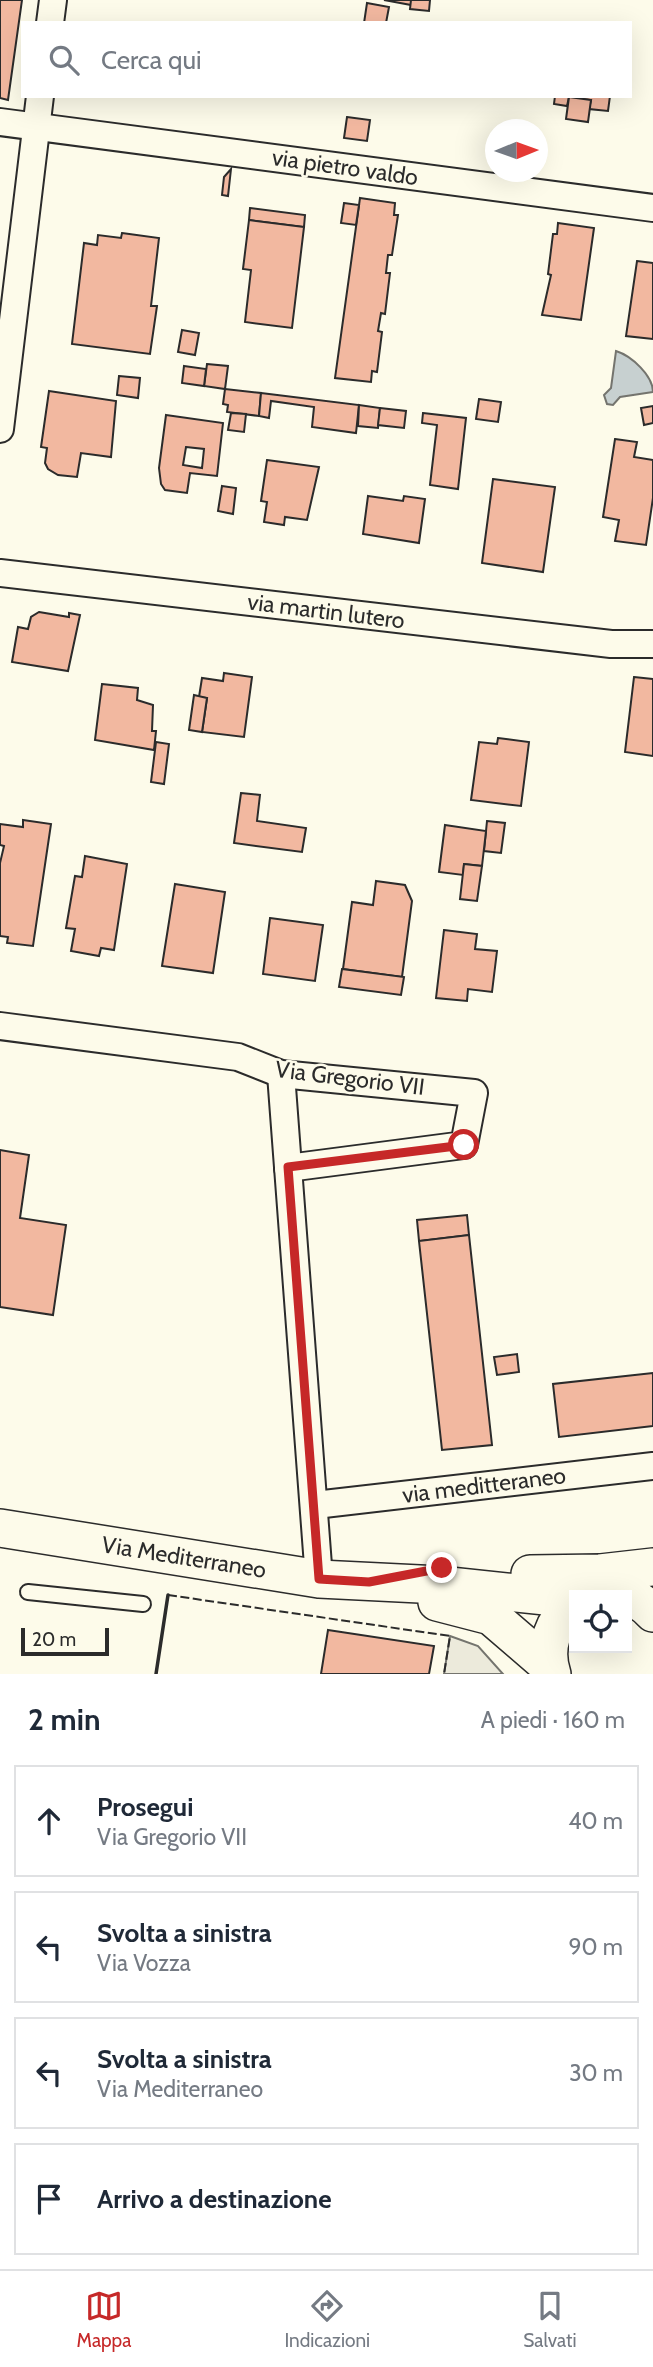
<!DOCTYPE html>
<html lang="it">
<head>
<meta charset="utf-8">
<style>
  :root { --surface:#fff; --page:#f6f6f7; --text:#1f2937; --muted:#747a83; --line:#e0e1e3; --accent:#c62828 }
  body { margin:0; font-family:Cabin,sans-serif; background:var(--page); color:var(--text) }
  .controls { position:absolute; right:21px; bottom:21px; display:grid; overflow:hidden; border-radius:0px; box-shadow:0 7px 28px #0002 }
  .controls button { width:63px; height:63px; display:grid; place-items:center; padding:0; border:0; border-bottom:2px solid var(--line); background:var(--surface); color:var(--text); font:35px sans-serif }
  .compass { position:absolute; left:485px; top:119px; width:63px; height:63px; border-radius:50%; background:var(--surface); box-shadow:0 7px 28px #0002; rotate:89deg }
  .scale { position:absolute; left:21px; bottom:18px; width:88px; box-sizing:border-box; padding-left:7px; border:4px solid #2b2b2b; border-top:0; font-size:19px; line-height:24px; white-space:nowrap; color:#2b2b2b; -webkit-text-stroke:5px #fdfbea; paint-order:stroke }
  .stop { position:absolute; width:21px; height:21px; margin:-16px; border:5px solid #c62828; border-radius:50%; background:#fff }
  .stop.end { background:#c62828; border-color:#fff; box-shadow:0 2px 7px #0008 }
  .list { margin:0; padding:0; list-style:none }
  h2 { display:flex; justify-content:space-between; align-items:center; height:91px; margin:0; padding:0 28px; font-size:30px }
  h2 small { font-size:23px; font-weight:400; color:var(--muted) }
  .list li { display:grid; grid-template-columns:46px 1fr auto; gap:21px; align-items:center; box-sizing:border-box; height:112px; margin:0 14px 14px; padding:0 14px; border:2px solid var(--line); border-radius:0px }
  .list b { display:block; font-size:26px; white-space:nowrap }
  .list p { margin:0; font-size:23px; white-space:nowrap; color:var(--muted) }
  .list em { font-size:23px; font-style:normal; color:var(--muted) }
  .icon { flex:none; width:38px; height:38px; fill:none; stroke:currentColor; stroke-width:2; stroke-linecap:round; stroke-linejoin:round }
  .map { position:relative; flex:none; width:653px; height:1674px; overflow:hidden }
  .search { position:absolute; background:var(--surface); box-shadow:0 7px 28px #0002; left:21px; right:21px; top:21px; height:77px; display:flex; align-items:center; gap:18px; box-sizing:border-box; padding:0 24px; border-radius:0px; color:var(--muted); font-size:26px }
  .sheet { height:595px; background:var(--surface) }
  nav { display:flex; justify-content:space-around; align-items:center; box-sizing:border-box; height:98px; border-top:2px solid var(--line); background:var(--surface); font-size:19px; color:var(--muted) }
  nav a { display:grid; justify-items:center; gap:4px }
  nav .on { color:var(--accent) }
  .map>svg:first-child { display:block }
  .parking { fill:#eceadb; stroke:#74746e; stroke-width:2 }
  .water { fill:#c7d0d0; stroke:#74746e; stroke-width:2 }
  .building { fill:#f2b8a0; stroke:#2b2b2b; stroke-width:2; fill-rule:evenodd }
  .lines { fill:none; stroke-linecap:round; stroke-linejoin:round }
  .service-casing { stroke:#2b2b2b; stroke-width:18 }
  .minor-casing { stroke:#2b2b2b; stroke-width:30 }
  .secondary-casing { stroke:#2b2b2b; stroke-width:40 }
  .service { stroke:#fdfbea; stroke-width:14 }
  .minor { stroke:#fdfbea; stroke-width:26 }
  .secondary { stroke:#fdfbea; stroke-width:37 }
  .fence { stroke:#2b2b2b; stroke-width:2; stroke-dasharray:9 3.5; stroke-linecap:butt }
  .wall { stroke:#2b2b2b; stroke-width:3.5 }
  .route { stroke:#c62828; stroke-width:9 }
  .labels { text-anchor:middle; stroke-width:5; stroke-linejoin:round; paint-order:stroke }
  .street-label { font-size:23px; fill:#2b2b2b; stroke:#fdfbea }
</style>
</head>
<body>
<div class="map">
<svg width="653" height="1674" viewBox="0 0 653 1674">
  <rect width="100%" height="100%" fill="#fdfbea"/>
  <path class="parking" d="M450 1636 478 1646 503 1674H444Z"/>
  <path class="water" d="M616 351C632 356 653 376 653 392L620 397 613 405 607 404 604 395 611 388Z"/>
  <g class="building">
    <path d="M0 0H22L8 100 0 98Z"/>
    <path d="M384 0H411V5Z"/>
    <path d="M411 0H430L429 11 410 9Z"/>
    <path d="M367 3 389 7 386 23H364Z"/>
    <path d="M555 96H610L608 111 589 109 591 100 569 97 567 106 554 104Z"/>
    <path d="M569 97 591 100 588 122 566 119Z"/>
    <path d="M347 117 370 120 367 141 344 138Z"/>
    <path d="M231 169 228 196 222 195 224 177Z"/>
    <path d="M360 198 395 203 394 215H398L392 255H388L386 273H390L385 314 381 313 378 331 382 332 377 372 372 371 371 382 335 378Z"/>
    <path d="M344 203 359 205 356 225 341 223Z"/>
    <path d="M250 208 305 215 304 227 249 220Z"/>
    <path d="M249 220 304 227 292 328 245 322 251 270 243 269Z"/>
    <path d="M558 223 594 228 581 320 542 315 551 275 548 274 553 234H557Z"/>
    <path d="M122 233 159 238 151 306H157L150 354 72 344 84 243 97 245 98 235 121 238Z"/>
    <path d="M637 261 653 263V339L626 336Z"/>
    <path d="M182 330 199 333 195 355 178 352Z"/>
    <path d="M207 364 228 366 225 389 204 386Z"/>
    <path d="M184 366 206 369 204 386 182 383Z"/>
    <path d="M119 376 140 378 138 398 117 395Z"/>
    <path d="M225 389 261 393 259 416 227 412 228 405 223 404Z"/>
    <path d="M49 391 116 401 111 457 81 453 77 477 58 475 48 469 45 463 47 448 41 447Z"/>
    <path d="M261 393 359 405 356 433 312 427 314 407 271 401 269 418 259 416Z"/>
    <path d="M479 399 501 402 498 422 476 419Z"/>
    <path d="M359 405 380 408 378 428 358 426Z"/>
    <path d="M653 406V423L644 425 641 408Z"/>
    <path d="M380 408 406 411 404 428 378 425Z"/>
    <path d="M231 413 246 414 244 432 228 430Z"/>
    <path d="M423 413 466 418 458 489 430 485 437 425 422 423Z"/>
    <path d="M166 415 223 423 217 476 190 473 187 493 165 490 161 484 159 468ZM186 447 204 449 202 468 183 465Z"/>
    <path d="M615 439 637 442 634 457 653 460V498L646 545 615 541 619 520 603 517Z"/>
    <path d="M267 460 319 467 307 520 285 517 284 525 264 522 267 502 261 501Z"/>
    <path d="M493 479 555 487 543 572 482 563Z"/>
    <path d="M222 486 236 488 233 514 218 511Z"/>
    <path d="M368 496 403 501 404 496 425 499 419 543 363 534Z"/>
    <path d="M39 612 69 617V613L80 615 68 671 12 662 18 627 28 629 31 617Z"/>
    <path d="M224 673 252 677 244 737 202 732 207 698 199 697 202 678 223 681Z"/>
    <path d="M634 677 653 679V756L625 752Z"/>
    <path d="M102 684 138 688 137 700 153 705 152 731H156L154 750 95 740Z"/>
    <path d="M194 695 207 698 202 732 189 730Z"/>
    <path d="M498 738 529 742 521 806 471 800 479 742 497 744Z"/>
    <path d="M156 742 169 744 164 784 151 782Z"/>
    <path d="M241 793 260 795 257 821 306 828 302 852 234 843Z"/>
    <path d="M23 820 51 824 33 946 7 943 8 937 0 936V863L4 846 0 845V824L23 827Z"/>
    <path d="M487 821 505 823 501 853 484 851Z"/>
    <path d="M445 825 486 831 482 866 464 864 463 875 439 872Z"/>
    <path d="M85 856 127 864 114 950 101 948 99 956 71 951 75 929 66 928 75 876 82 877Z"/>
    <path d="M464 864 482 866 477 901 460 899Z"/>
    <path d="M376 881 405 885 412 901 402 977 343 969 352 902 373 905Z"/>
    <path d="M175 884 225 892 213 973 162 966Z"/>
    <path d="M270 918 323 925 315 981 263 974Z"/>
    <path d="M444 930 477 934 475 949 497 951 492 992 468 989 467 1001 436 998Z"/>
    <path d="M342 969 404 977 401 995 339 987Z"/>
    <path d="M0 1150 29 1155 20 1218 66 1225 53 1315 0 1307Z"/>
    <path d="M467 1215 469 1235 419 1241 417 1220Z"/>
    <path d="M469 1235 492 1445 442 1450 419 1241Z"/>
    <path d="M517 1354 519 1372 497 1375 494 1357Z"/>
    <path d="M653 1373V1426L559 1437 553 1384Z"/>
    <path d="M328 1630 434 1646 429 1674H321Z"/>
  </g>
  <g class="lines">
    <g class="service-casing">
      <path id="service" d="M28 1592 143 1604"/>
    </g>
    <g class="minor-casing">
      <g id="minor">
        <path d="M50 23 53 0"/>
        <path d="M0 122 653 208"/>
        <path d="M0 429 40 96"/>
        <path d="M0 573 611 644H653"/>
        <path d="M0 1026 238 1057 281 1074 474 1093 464 1145 288 1168"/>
        <path d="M281 1074 319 1579"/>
        <path d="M315 1505 653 1466"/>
      </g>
    </g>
    <g class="secondary-casing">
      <g id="secondary">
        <path d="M0 1528 319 1579 440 1585 574 1599"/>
        <path d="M530 1574 600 1573 653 1567"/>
        <path d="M590 1595C613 1588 637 1595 653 1613"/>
        <path d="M437 1602 491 1616 549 1666"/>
        <path d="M552 1674C543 1647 553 1621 574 1603"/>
      </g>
    </g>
    <use href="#service" class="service"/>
    <use href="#minor" class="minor"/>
    <use href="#secondary" class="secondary"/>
    <path class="fence" d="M168 1595 450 1636 444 1674"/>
    <path class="wall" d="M156 1674 168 1595"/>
  </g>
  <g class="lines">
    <path class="route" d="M442 1568 369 1582 319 1579 288 1167 464 1145"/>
  </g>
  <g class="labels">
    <g class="street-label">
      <text transform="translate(345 167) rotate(8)" y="8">via pietro valdo</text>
      <text transform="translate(326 611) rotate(7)" y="8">via martin lutero</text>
      <text transform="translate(350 1078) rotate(7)" y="8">Via Gregorio VII</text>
      <text transform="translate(484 1485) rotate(-7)" y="8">via meditteraneo</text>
      <text transform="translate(184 1557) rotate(9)" y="8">Via Mediterraneo</text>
    </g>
  </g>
</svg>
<div class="controls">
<button><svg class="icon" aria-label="locate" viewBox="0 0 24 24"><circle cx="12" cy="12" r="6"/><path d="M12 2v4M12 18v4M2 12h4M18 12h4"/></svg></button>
</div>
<svg class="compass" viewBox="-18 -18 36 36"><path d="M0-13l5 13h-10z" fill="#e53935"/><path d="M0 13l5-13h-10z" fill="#747a83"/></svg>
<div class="scale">20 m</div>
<div class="stop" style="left:464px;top:1145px"></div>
<div class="stop end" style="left:442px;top:1568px"></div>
<div class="search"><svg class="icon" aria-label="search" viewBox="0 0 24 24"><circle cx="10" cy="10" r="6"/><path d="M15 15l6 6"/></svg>Cerca qui</div>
</div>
<section class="sheet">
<h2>2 min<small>A piedi · 160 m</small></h2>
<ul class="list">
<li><svg class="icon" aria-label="ahead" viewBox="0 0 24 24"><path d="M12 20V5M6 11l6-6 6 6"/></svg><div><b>Prosegui</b><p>Via Gregorio VII</p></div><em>40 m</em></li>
<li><svg class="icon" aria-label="left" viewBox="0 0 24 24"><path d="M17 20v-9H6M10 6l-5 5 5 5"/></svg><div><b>Svolta a sinistra</b><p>Via Vozza</p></div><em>90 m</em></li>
<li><svg class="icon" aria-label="left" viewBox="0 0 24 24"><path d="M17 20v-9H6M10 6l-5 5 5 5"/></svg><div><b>Svolta a sinistra</b><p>Via Mediterraneo</p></div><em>30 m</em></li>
<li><svg class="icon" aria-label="arrive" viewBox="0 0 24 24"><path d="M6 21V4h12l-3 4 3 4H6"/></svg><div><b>Arrivo a destinazione</b></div></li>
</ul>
</section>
<nav>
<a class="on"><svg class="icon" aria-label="map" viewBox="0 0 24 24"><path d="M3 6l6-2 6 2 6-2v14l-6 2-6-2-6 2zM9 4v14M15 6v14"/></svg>Mappa</a>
<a><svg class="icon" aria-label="directions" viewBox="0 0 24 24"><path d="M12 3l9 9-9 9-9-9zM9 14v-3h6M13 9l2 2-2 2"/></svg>Indicazioni</a>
<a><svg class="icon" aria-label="saved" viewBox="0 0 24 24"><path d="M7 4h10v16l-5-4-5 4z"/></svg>Salvati</a>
</nav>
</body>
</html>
